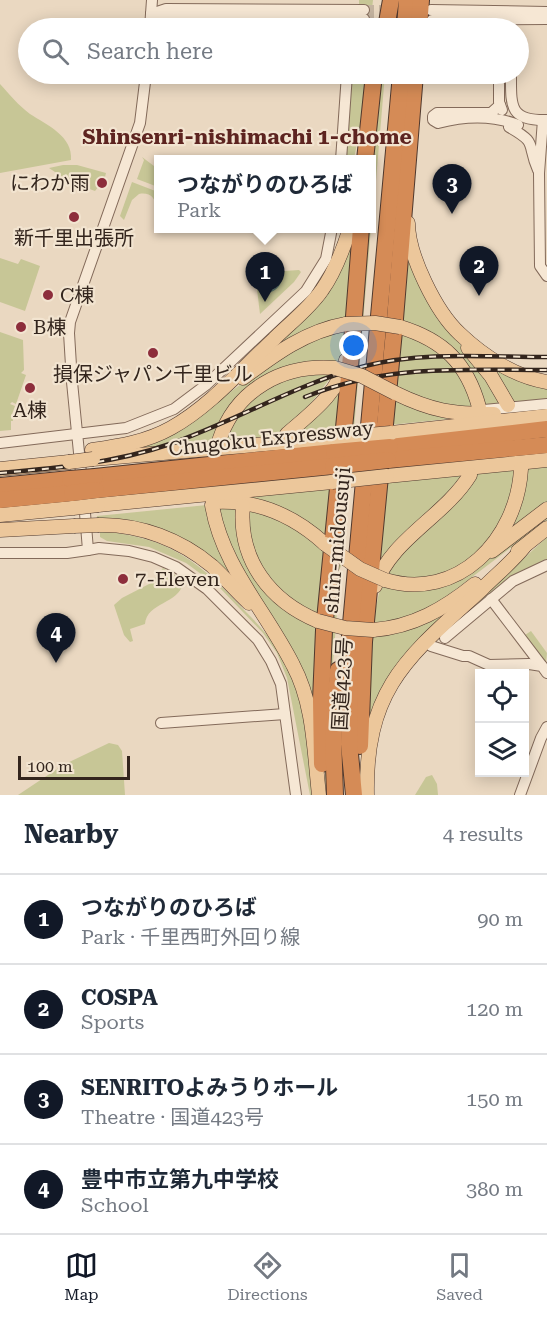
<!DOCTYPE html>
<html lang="en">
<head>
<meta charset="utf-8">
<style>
  :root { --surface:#fff; --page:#f2f2f3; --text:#1f2937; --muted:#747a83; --line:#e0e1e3; --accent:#111827 }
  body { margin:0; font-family:"Roboto Serif","Noto Sans JP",serif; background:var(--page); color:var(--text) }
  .controls { position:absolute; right:18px; bottom:18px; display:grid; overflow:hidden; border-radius:0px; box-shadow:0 3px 15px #0003 }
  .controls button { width:54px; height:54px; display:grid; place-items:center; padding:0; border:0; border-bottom:2px solid var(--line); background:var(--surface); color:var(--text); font:30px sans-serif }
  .scale { position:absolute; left:18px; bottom:15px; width:112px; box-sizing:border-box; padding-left:6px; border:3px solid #33251d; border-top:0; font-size:16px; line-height:21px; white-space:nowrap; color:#33251d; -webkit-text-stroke:4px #f2e4d0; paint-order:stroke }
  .you { position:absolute; left:354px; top:346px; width:21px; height:21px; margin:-15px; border:4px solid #fff; border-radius:50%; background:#1a73e8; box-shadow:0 0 0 9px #1a73e833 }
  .badge { display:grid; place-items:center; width:39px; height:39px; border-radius:50%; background:var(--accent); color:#fff; font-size:20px; font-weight:700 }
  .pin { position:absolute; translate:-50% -50px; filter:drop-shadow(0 2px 3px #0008) }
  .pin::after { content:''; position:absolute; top:32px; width:21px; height:18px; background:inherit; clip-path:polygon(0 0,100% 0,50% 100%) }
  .popup { position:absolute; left:154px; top:155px; width:222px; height:78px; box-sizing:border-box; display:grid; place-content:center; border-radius:0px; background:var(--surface); filter:drop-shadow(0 2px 4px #0005); font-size:20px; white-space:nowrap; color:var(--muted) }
  .popup b { font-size:22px; color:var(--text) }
  .popup::after { content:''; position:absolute; left:50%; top:100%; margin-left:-12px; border:12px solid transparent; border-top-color:var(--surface) }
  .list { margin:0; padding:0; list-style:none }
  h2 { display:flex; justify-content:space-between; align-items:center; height:78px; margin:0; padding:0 24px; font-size:26px }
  h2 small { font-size:20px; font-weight:400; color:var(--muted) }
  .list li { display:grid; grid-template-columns:39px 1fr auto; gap:18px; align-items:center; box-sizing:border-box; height:90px; padding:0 24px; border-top:2px solid var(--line) }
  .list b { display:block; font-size:22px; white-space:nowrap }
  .list p { margin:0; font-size:20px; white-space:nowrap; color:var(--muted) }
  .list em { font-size:20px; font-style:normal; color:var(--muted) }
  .icon { flex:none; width:33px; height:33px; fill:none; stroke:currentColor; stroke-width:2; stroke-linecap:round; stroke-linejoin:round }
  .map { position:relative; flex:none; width:547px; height:795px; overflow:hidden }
  .search { position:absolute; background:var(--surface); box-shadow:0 3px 15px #0003; left:18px; right:18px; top:18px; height:66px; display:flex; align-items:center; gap:15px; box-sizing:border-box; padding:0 21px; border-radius:33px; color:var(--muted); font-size:22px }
  .sheet { height:438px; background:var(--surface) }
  nav { display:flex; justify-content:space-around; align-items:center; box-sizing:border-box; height:84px; border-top:2px solid var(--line); background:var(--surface); font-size:16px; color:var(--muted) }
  nav a { display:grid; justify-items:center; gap:3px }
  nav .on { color:var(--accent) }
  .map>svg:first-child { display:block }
  .green { fill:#c7c696 }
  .water { fill:#a3bdb2; stroke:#6b8a7e; stroke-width:1.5 }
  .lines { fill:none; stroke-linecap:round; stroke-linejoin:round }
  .minor-tunnel { stroke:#c5b4a0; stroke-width:10; stroke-dasharray:10 5; stroke-linecap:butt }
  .minor-casing { stroke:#836a5a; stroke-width:12 }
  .major-casing { stroke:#50392e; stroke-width:15 }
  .highway-casing { stroke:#50392e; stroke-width:18 }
  .minor { stroke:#f6e7d4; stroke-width:10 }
  .major { stroke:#ecc79b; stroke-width:14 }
  .highway { stroke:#d58b56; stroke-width:16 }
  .rail-casing { stroke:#33251d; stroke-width:4.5 }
  .rail { stroke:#f2e4d0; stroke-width:2; stroke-dasharray:7; stroke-linecap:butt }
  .major-bridge-casing { stroke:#50392e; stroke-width:15; stroke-linecap:butt }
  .highway-bridge-casing { stroke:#50392e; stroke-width:18; stroke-linecap:butt }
  .major-bridge { stroke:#ecc79b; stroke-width:14 }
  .highway-bridge { stroke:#d58b56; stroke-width:16 }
  .poi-dot { fill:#8d2e3c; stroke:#f2e4d0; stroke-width:2 }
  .labels { text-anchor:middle; stroke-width:4.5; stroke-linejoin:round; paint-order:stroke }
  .poi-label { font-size:20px; fill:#33251d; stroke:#f2e4d0 }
  .street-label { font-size:20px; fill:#33251d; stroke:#f2e4d0 }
  .neighbourhood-label { font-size:21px; font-weight:bold; fill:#5d2420; stroke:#f2e4d0 }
</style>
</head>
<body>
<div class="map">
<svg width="547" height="795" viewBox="0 0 547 795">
  <rect width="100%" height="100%" fill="#ead8c1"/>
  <g class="green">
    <path d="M359 0H373L370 28H355L364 23 359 7Z"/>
    <path d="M351 74H366L364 107 354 159 344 160Z"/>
    <path d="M380 74H385L372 228V160Z"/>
    <path d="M0 84C9 94 19 106 30 114 47 125 73 136 71 160L0 173Z"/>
    <path d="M142 157 158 169V187L137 179 144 160Z"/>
    <path d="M63 165H77L106 173 103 185 99 186 95 191 70 182 49 168Z"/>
    <path d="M132 182 158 192V209H156C156 198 150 192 139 194L132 200 124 220 120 216Z"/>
    <path d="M371 228 354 429H346L365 229Z"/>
    <path d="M352 239 348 319 272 350Z"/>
    <path d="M405 248 450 330 488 383 502 406 484 407 475 380 399 322Z"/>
    <path d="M0 258 18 264 21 259 40 266 25 311 0 302Z"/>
    <path d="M299 270 301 272 294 282 260 314 255 273Z"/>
    <path d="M347 329 338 365 281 369 214 442 176 447H141L179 430 268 364 305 342Z"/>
    <path d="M398 331 438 350 462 377 473 408C444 406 420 398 393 387Z"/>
    <path d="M0 332 23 340 24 370 21 373 26 375 16 404 12 402 10 404 15 406 12 414 13 421H11V430L0 431Z"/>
    <path d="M487 363 547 385V401L512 404Z"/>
    <path d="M334 373 312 402 276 437 225 441 238 414 255 396 292 376Z"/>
    <path d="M341 385 338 430 293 435Z"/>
    <path d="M392 397 416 408 448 419 389 425Z"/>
    <path d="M547 467V505L508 536 525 469Z"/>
    <path d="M516 470C511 524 478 572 421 578 409 580 396 576 384 575L390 565 475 474Z"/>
    <path d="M463 475 459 482 377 568 384 483Z"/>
    <path d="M348 486 341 566C336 576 334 590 338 600L328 724V795H326L323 736 341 487Z"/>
    <path d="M333 488 328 539 290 511 249 497Z"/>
    <path d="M207 505 234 578 200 554 97 523V516Z"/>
    <path d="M217 505H238L247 564 320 626 315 712 229 545Z"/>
    <path d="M248 507 285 519 327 550 321 617 287 597 260 567 249 534Z"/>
    <path d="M547 514V520L434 606 401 620 372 625 381 584 465 576Z"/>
    <path d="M100 531C170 537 200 562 246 612 265 631 284 653 294 678 308 715 309 756 314 795H310L287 678 277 653 263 633 220 588 186 563 149 547 107 541 100 537Z"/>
    <path d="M547 537V562L447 629Z"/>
    <path d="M163 568 186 581 183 583C179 604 147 602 145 624L130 629 133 641 130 642 124 635 114 605 122 598 151 583Z"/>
    <path d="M466 597 414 648 367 739 370 634Z"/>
    <path d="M531 631 547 653 546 663 525 635Z"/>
    <path d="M109 743 118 745 122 751 125 795H18L63 765Z"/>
    <path d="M432 775 437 784 438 795H415L426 777Z"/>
  </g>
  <path class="water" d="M282 276C281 284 276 291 268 292L264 288 262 277H270V281Z"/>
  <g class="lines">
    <g class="minor-tunnel">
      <path d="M364 10H394"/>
      <path d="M364 19H392"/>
    </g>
    <g class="minor-casing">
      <g id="minor">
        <path d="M431 10 547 12"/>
        <path d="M151 14 166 9 364 10"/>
        <path d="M151 14 166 19H364"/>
        <path d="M432 20 547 19"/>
        <path d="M150 28 152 0"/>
        <path d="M499 74V102L502 110"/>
        <path d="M511 74C511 106 509 121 547 120"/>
        <path d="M500 105 491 113H437L433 116V120L438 123C464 116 493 115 518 125"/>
        <path d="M543 120 539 173 540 266 547 276"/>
        <path d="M509 127C539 144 526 143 538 170"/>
        <path d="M341 160 347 74"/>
        <path d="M484 410 547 404"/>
        <path d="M0 443 126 428 174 409 206 385 306 291 326 259 332 228"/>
        <path d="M82 483 72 382 69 333 70 322 140 123 146 74"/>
        <path d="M88 550 99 548 129 551 153 557 176 567 207 589 258 640 271 661 281 684 296 795"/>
        <path d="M0 553H67L88 550 84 501"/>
        <path d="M491 599 542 666"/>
        <path d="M445 638 513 581 547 565"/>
        <path d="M431 646 463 656H469L489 665 529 664 542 666 547 673"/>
        <path d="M161 723 285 714"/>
        <path d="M520 795 541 738 547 727"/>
      </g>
    </g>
    <g class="major-casing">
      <g id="major">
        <path d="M408 223C408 255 436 312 460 334 483 356 515 377 547 382"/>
        <path d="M400 327C443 340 467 363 479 407"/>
        <path d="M468 348 491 376 508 405"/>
        <path d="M243 378C275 354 306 331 346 324"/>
        <path d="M395 393C432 411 452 414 494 414"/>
        <path d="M391 433 547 416"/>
        <path d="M287 434C311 413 339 393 346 360"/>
        <path d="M219 441C236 389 283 364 335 368"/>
        <path d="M92 450C119 446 146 442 171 428 209 407 242 369 274 339 290 323 309 309 322 290 335 272 343 250 350 228"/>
        <path d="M93 459 335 438"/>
        <path d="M0 469 69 462"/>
        <path d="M387 476 547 460"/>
        <path d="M213 502C257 499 293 515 325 544"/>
        <path d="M98 505 332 482"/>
        <path d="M212 505C222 566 266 611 293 665 314 704 314 751 319 795"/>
        <path d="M243 506C238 560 270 601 318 621"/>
        <path d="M0 515 73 508"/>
        <path d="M99 525C140 524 181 540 212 566 225 578 236 591 249 603"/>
        <path d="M0 530 74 526"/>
        <path d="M492 551 547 509"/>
        <path d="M518 551 547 528"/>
        <path d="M385 580C458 602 517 539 521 469"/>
        <path d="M375 586C391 539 444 517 470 475"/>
        <path d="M373 630C413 627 444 609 475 584"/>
        <path d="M367 795C365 687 409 656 482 589 496 575 512 562 524 547"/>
      </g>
    </g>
    <g class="highway-casing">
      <g id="highway">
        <path d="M386 28 391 0"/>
        <path d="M405 28 407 0"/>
        <path d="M419 28 421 0"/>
        <path d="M365 160 374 74"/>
        <path d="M390 447 547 429"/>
        <path d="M388 460 547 445"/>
        <path d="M95 477 334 452"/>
        <path d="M0 486 70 479"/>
        <path d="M96 490 333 466"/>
        <path d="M0 500 72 493"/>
        <path d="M360 746 364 642 394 331 415 74"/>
        <path d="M322 764 321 700 324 630 350 367 361 228"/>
        <path d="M335 795 333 736 338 670"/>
        <path d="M354 795 349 744 350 635 401 74"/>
      </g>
    </g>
    <use href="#minor" class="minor"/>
    <use href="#major" class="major"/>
    <use href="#highway" class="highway"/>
    <g class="rail-casing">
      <g id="rail">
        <path d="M305 397C386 364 461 370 547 370"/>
        <path d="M0 473C58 468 115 463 170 444 236 421 298 383 365 366 423 351 487 357 547 357"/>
      </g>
    </g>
    <use href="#rail" class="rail"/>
    <g class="major-bridge-casing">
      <g id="major-bridge">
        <path d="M346 324 375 323 400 327"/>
        <path d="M335 368 362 376 395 393"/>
        <path d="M335 438 391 433"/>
        <path d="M69 462 93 459"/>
        <path d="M332 482 387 476"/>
        <path d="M73 508 98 505"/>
        <path d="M74 526 99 525"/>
        <path d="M325 544 360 569 385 580"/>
        <path d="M318 621 345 628 373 630"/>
      </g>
    </g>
    <g class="highway-bridge-casing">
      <g id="highway-bridge">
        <path d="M334 452 390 447"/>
        <path d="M333 466 388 460"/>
        <path d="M70 479 95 477"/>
        <path d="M72 493 96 490"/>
      </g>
    </g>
    <use href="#major-bridge" class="major-bridge"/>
    <use href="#highway-bridge" class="highway-bridge"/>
  </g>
  <g class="poi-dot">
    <circle cx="102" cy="183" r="6"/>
    <circle cx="74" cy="217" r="6"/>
    <circle cx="48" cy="295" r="6"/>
    <circle cx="21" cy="327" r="6"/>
    <circle cx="153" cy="353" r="6"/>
    <circle cx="30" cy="388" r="6"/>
    <circle cx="123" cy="579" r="6"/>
  </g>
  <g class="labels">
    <g class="poi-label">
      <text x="90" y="190" text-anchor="end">にわか雨</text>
      <text x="74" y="245">新千里出張所</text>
      <text x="60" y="302" text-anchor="start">C棟</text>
      <text x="33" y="334" text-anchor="start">B棟</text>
      <text x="153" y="381">損保ジャパン千里ビル</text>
      <text x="30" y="417">A棟</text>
      <text x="135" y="586" text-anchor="start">7-Eleven</text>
    </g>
    <g class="street-label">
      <text transform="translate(271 438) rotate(-6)" y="7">Chugoku Expressway</text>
      <text transform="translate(337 540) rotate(-85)" y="7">shin-midousuji</text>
      <text transform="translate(342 684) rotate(-87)" y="7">国道423号</text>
    </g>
    <g class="neighbourhood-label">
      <text x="247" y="144">Shinsenri-nishimachi 1-chome</text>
    </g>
  </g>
</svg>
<div class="controls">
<button><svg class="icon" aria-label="locate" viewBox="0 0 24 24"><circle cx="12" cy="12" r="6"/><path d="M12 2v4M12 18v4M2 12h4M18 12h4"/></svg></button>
<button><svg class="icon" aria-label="layers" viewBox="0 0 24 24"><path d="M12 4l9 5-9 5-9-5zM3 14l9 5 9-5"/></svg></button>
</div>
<div class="scale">100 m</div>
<div class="you"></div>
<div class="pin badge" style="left:265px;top:302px">1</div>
<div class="popup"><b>つながりのひろば</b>Park</div>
<div class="pin badge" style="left:479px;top:296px">2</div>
<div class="pin badge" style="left:452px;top:214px">3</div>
<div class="pin badge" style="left:56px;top:663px">4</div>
<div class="search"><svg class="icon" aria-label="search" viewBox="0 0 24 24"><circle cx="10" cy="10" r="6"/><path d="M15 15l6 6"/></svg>Search here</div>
</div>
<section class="sheet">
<h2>Nearby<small>4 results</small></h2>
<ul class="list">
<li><span class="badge">1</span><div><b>つながりのひろば</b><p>Park · 千里西町外回り線</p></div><em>90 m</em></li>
<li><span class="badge">2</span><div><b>COSPA</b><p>Sports</p></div><em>120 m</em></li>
<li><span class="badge">3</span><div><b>SENRITOよみうりホール</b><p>Theatre · 国道423号</p></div><em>150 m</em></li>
<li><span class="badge">4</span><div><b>豊中市立第九中学校</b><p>School</p></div><em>380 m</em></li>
</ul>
</section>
<nav>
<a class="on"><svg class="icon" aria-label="map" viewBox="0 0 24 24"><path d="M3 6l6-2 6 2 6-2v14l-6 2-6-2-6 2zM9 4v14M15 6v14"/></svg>Map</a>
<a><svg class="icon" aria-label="directions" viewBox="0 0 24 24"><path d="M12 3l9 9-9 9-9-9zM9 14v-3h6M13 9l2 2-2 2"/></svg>Directions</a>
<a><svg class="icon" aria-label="saved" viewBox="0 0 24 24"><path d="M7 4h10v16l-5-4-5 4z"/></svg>Saved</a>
</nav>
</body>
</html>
